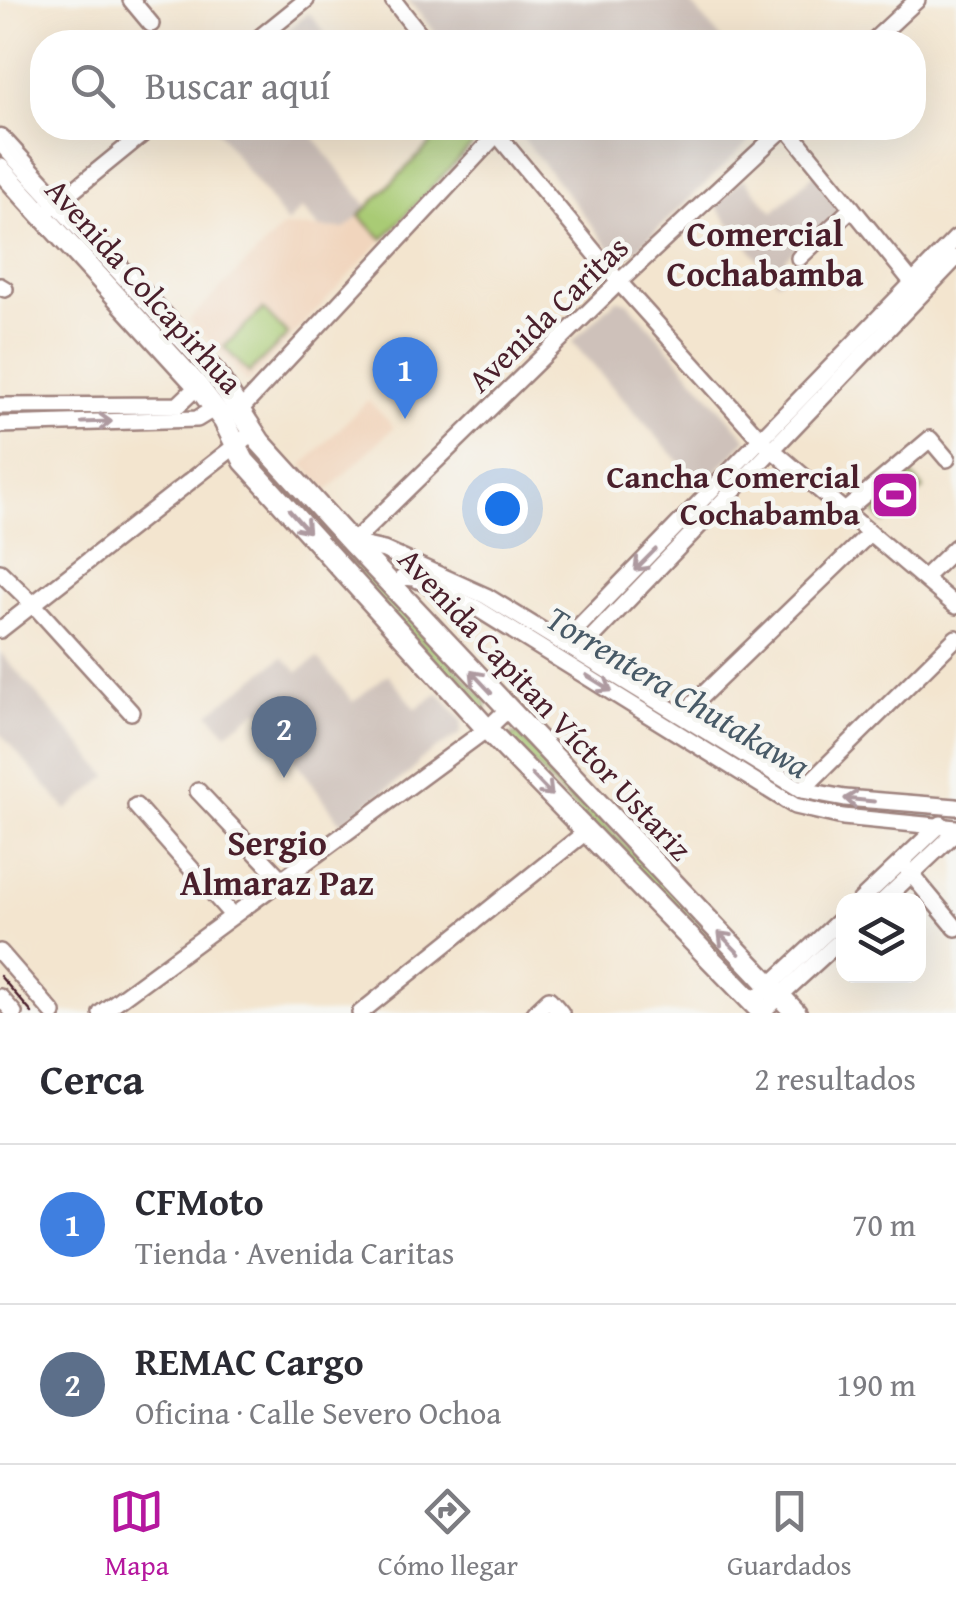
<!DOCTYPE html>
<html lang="es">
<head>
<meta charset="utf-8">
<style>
  :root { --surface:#fff; --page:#f7f7f7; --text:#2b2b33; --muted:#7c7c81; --line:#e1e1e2; --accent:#b5179e }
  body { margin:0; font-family:"Gentium Book Plus",serif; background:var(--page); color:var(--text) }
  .controls { position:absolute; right:30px; bottom:30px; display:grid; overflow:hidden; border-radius:20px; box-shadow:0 10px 40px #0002 }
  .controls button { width:90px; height:90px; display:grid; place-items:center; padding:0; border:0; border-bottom:2px solid var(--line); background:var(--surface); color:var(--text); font:50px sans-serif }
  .you { position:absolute; left:502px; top:508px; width:35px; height:35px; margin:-25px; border:8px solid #fff; border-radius:50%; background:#1a73e8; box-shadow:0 0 0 15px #1a73e833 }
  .badge { display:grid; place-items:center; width:65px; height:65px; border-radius:50%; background:var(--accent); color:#fff; font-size:32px; font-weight:700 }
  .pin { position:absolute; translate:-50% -82px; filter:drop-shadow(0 2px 5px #0008) }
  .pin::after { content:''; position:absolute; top:52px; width:35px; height:30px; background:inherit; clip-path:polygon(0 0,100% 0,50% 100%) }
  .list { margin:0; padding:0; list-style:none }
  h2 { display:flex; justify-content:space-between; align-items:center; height:130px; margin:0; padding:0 40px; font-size:42px }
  h2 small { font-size:32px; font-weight:400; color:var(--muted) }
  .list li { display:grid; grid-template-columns:65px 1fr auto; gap:30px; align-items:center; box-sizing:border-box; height:160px; padding:0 40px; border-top:2px solid var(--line) }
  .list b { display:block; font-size:38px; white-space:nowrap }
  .list p { margin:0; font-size:32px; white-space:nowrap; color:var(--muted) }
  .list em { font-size:32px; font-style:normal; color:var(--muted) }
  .icon { flex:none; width:55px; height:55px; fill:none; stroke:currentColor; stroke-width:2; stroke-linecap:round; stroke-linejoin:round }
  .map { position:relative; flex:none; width:956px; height:1013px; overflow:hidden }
  .search { position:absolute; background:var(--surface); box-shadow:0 10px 40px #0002; left:30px; right:30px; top:30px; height:110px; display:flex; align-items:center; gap:25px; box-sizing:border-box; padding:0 35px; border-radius:40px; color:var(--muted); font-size:38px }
  .sheet { height:450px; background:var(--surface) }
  nav { display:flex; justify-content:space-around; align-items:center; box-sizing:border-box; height:140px; border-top:2px solid var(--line); background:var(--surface); font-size:28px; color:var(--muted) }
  nav a { display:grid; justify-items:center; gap:5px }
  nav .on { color:var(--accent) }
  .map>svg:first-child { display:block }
  .built { fill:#f1d5bd }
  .industrial { fill:#cec1ba }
  .green { fill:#a9cb74; stroke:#7a7550; stroke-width:2.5 }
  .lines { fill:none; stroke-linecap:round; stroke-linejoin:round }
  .stream { stroke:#45b3c1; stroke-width:4 }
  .minor-casing { stroke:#9e827d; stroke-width:20 }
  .major-casing { stroke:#9e827d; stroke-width:25 }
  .minor { stroke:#fff; stroke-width:15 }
  .major { stroke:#fff; stroke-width:20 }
  .tram { stroke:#4a1f2b; stroke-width:2.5 }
  .oneway { stroke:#ae9aa0 }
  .labels { text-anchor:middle; stroke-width:9; stroke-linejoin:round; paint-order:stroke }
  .street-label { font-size:32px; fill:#4a1f2b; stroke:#f6f6f2 }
  .poi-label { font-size:32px; font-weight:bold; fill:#4a1f2b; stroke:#f6f6f2; text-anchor:end }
  .neighbourhood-label { font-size:35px; font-weight:bold; fill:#4a1f2b; stroke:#f6f6f2 }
  .water-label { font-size:35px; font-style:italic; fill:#485a67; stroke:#f6f6f2 }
</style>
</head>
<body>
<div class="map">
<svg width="956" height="1013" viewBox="0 0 956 1013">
  <rect width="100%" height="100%" fill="#f6f6f2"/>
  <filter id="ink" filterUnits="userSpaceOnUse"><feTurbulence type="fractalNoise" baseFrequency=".01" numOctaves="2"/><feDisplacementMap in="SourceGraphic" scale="20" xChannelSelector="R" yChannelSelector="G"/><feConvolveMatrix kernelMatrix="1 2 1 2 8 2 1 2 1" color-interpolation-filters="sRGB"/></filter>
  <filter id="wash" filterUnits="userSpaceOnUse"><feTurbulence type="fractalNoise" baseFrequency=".0048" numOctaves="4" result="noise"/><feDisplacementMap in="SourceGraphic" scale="40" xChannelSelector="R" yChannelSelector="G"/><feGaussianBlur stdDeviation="2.25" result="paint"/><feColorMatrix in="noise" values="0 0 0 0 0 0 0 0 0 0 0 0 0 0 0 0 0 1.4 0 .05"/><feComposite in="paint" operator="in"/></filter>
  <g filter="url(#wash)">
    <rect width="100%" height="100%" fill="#f3e5cf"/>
    <g class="built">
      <path d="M359 216 383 239 248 383 189 320 283 227 345 229Z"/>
      <path d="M368 400 394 427 327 491 303 465Z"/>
    </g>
    <g class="industrial">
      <path d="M408 0H688L724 42H444Z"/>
      <path d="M309 13 332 42H283L279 37Z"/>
      <path d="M215 128H306L368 207 345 229 320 228 302 208 287 223Z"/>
      <path d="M515 128H763L626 260 617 257Z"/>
      <path d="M816 172 845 207 785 258 793 268 777 282 715 205 743 178 773 212Z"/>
      <path d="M617 299 629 303 747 439 702 487 572 342Z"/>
      <path d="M0 652 108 776 67 810 0 733Z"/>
      <path d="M283 657 298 672 318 658 353 702 388 674 416 709 439 693 462 721 461 733 420 760 412 771 341 823 259 709 227 733 209 713Z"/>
    </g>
    <g class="green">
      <path d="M446 128H482L485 131 383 239 359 216Z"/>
      <path d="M263 309 288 335 249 373 224 347Z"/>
      <path d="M254 447 487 702 485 710 481 711 250 457 248 451Z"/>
      <path d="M905 467 924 489 884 523 865 501Z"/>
      <path d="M513 734H518L756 979 753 986 750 988 509 739Z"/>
    </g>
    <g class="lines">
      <g class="stream">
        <path d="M0 415 134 413"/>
        <path d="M771 439 822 387"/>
        <path d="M637 578 762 449"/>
        <path d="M750 767 793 793"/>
        <path d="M801 797 830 807"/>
        <path d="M854 811 934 817"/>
      </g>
    </g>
  </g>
  <g filter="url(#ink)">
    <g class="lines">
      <g class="minor-casing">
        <g id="minor">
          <path d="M131 0 151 24"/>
          <path d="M393 0 426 42"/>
          <path d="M254 42 306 0"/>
          <path d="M872 42 917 0"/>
          <path d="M492 128 619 282 762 441 956 606"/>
          <path d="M787 128 912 282"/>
          <path d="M53 207 150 128"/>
          <path d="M799 258 852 208"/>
          <path d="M0 286 5 289"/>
          <path d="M0 406 178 405 198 386"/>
          <path d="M240 410 497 134"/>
          <path d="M0 425 197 419 215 408"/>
          <path d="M845 511 930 439 947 459"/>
          <path d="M352 543 384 550 486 596 802 790 845 798 956 807"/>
          <path d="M352 543 619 282 784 128"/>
          <path d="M0 572 34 605 131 712"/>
          <path d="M924 578 956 547"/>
          <path d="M392 586 404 577 414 578 478 609 795 806 843 817 956 828"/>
          <path d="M0 630 253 432"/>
          <path d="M564 642 956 238"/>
          <path d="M579 651 956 258"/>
          <path d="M682 715 870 533"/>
          <path d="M802 790 956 638"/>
          <path d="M198 791 281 879"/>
          <path d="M136 806 232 915"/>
          <path d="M907 869 956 928"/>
          <path d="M860 901 941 824"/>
          <path d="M883 901 956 832"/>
          <path d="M0 952 53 1013"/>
          <path d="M0 997 14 1013"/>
          <path d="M752 1002 844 916"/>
          <path d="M762 1012 844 937"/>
          <path d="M101 1013 487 729 507 710"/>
          <path d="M360 1013 587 831"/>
          <path d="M534 1013 549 999 561 1013"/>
        </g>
      </g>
      <g class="major-casing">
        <g id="major">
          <path d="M0 139 216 374 260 442 352 543 796 1013"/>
          <path d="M0 169 198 386 224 421 244 461 487 729 763 1013"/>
        </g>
      </g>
      <use href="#minor" class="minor"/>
      <use href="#major" class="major"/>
      <path class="tram" d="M0 976 32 1013"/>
    </g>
    <defs><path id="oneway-shaft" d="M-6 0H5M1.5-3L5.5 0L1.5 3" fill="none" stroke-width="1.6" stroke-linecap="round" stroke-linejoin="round" transform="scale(2.5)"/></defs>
    <g class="oneway">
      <use href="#oneway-shaft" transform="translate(97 422) rotate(-2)"/>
      <use href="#oneway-shaft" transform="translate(299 521) rotate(48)"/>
      <use href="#oneway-shaft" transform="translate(645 560) rotate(135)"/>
      <use href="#oneway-shaft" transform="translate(481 682) rotate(-133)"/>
      <use href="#oneway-shaft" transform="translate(599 683) rotate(32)"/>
      <use href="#oneway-shaft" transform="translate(542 785) rotate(46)"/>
      <use href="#oneway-shaft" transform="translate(859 800) rotate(-174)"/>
      <use href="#oneway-shaft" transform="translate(729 943) rotate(-134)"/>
    </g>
  </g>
  <defs>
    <g id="stadium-square" transform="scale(2.5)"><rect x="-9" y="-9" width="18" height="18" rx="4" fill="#b5179e" stroke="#f6f6f2"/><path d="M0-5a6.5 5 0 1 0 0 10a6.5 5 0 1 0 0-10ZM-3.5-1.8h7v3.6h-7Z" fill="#fff"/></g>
  </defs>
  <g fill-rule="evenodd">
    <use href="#stadium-square" x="895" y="495"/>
  </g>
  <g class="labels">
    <g class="street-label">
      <text transform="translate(144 286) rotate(48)" y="11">Avenida Colcapirhua</text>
      <text transform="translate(548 314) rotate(-44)" y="11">Avenida Caritas</text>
      <text transform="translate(545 704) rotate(47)" y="11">Avenida Capitan Víctor Ustariz</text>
    </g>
    <g class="poi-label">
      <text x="860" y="488">Cancha Comercial<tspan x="860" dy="37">Cochabamba</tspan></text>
    </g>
    <g class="neighbourhood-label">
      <text x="765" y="246">Comercial<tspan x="765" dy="40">Cochabamba</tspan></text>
      <text x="277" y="855">Sergio<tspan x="277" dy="40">Almaraz Paz</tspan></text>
    </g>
    <g class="water-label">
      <text transform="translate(678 692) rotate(31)" y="12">Torrentera Chutakawa</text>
    </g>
  </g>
</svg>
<div class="controls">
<button><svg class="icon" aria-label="layers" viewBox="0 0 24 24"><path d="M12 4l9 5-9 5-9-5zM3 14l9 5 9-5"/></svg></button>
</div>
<div class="you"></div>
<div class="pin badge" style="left:405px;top:419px;background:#3f7fe0">1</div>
<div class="pin badge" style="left:284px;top:778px;background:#5c6f8a">2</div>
<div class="search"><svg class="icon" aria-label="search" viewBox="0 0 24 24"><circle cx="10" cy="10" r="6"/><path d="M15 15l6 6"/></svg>Buscar aquí</div>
</div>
<section class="sheet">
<h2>Cerca<small>2 resultados</small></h2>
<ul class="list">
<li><span class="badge" style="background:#3f7fe0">1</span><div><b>CFMoto</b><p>Tienda · Avenida Caritas</p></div><em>70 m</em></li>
<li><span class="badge" style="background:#5c6f8a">2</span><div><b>REMAC Cargo</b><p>Oficina · Calle Severo Ochoa</p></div><em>190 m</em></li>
</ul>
</section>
<nav>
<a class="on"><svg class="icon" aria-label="map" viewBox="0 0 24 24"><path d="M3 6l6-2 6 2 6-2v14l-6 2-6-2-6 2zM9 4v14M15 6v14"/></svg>Mapa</a>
<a><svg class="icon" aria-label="directions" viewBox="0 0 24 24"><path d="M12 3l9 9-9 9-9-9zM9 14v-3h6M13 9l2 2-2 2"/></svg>Cómo llegar</a>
<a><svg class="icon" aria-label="saved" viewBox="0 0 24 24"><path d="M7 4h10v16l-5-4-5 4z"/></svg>Guardados</a>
</nav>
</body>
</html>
